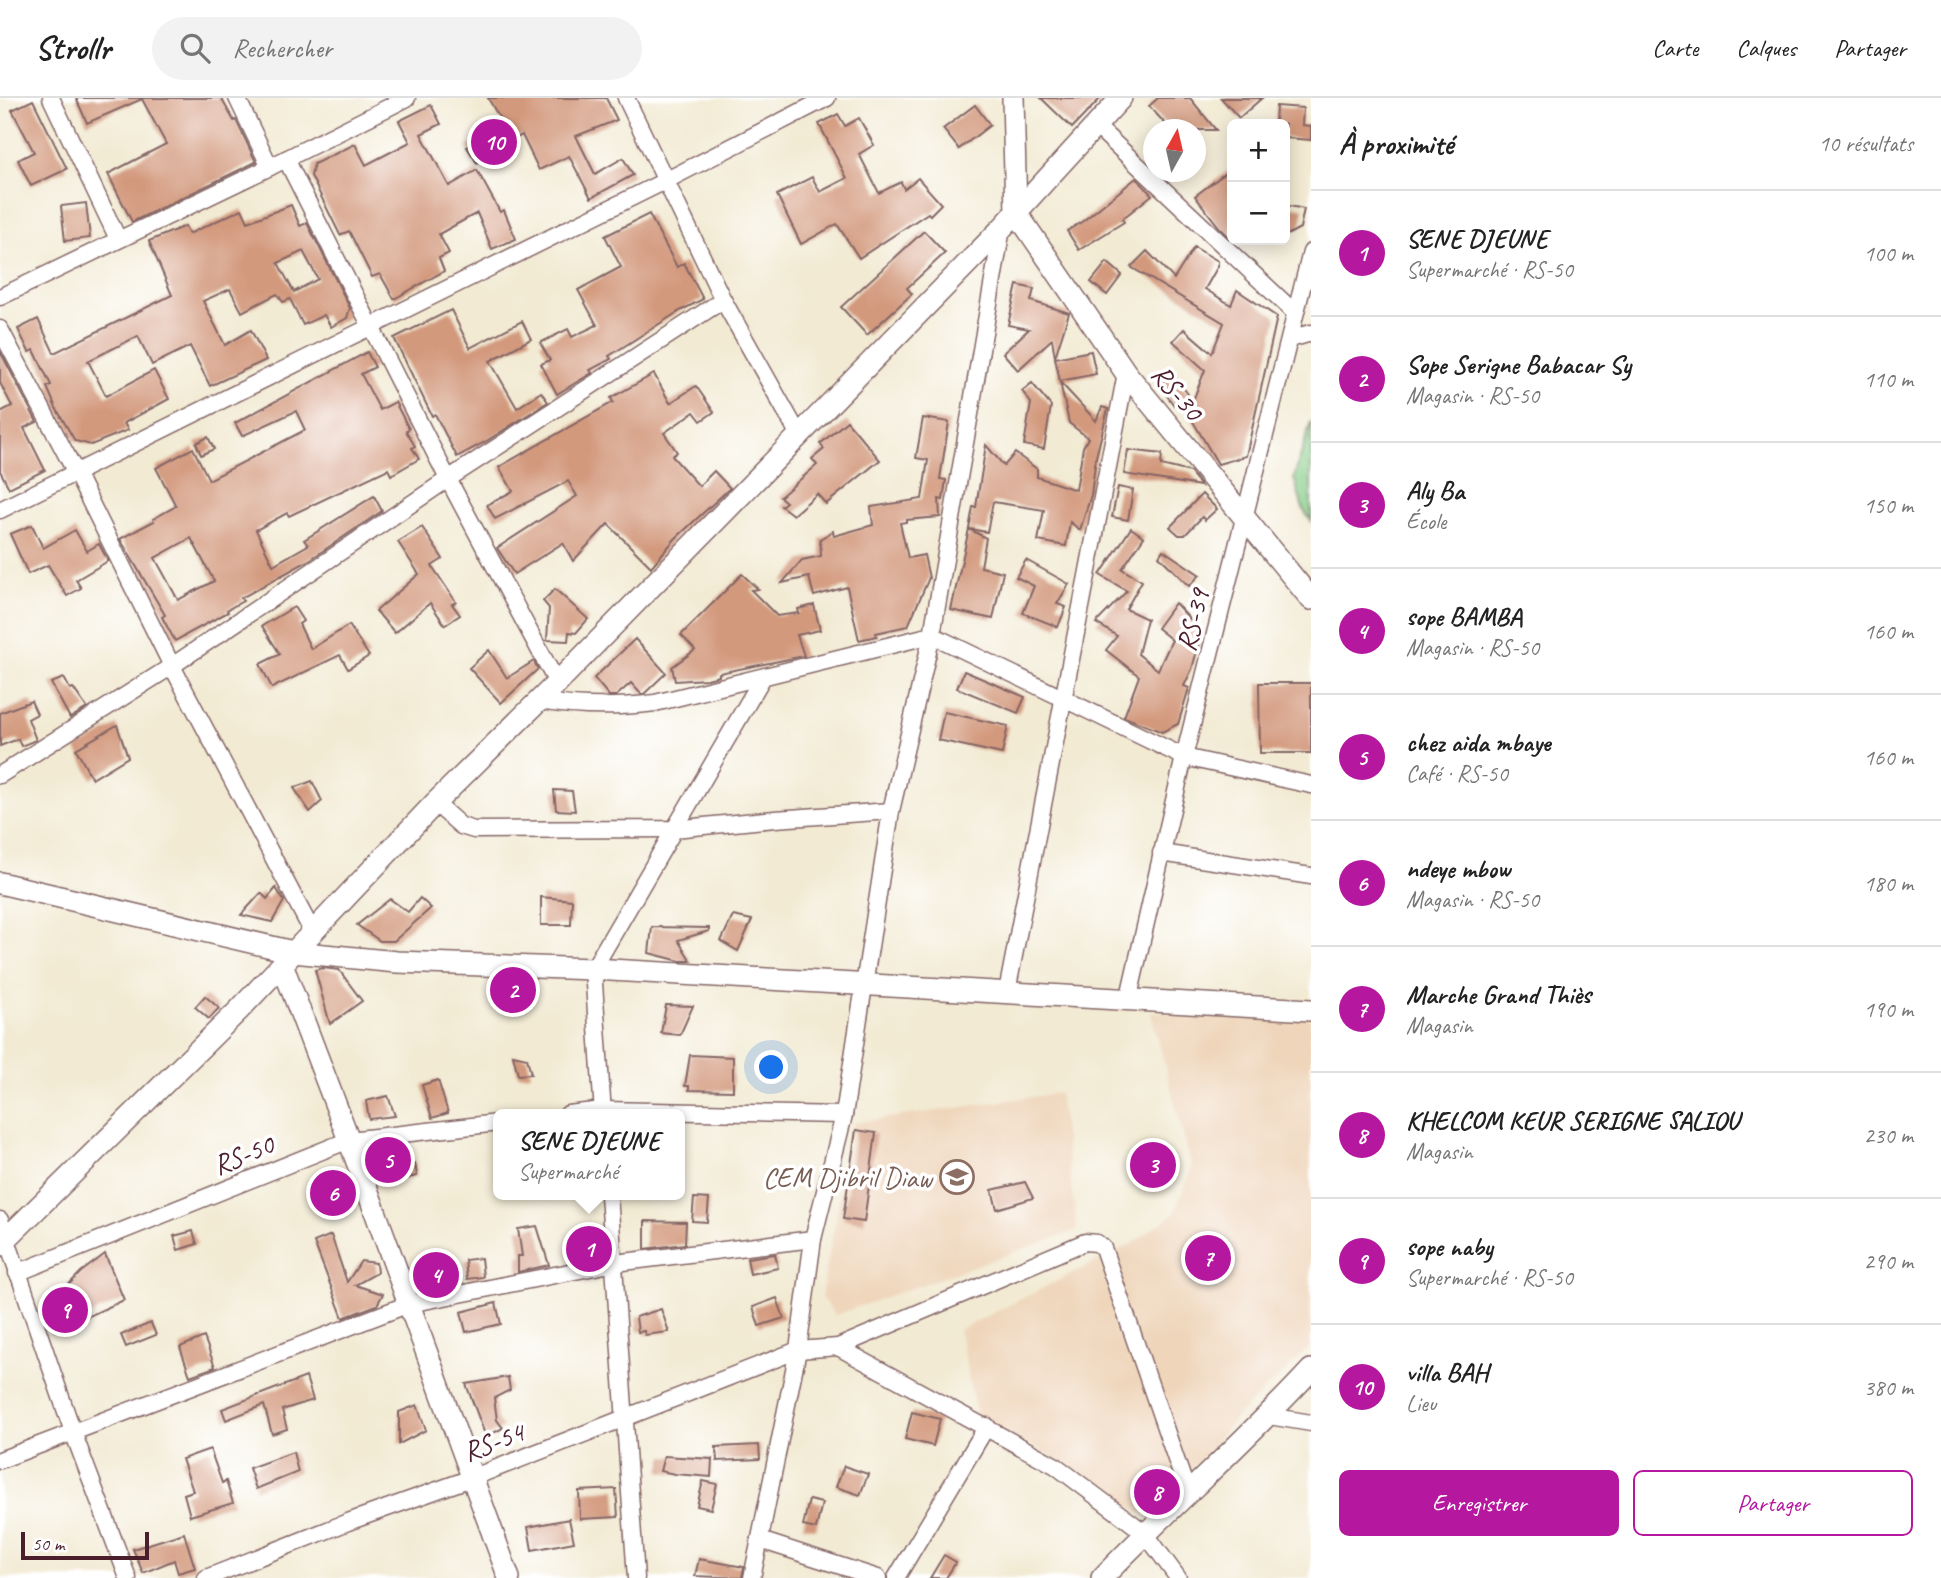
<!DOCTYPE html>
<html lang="fr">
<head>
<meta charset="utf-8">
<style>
  :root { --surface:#fff; --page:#f2f2f2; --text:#222; --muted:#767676; --line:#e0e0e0; --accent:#b5179e }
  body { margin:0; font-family:Caveat,sans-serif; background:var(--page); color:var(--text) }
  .controls { position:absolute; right:21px; top:21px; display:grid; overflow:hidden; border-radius:10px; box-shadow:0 4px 18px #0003 }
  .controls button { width:63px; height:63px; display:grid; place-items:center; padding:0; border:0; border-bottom:2px solid var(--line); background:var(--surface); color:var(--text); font:35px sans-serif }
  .compass { position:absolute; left:1143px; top:21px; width:63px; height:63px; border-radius:50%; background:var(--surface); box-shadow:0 4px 18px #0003; rotate:8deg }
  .scale { position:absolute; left:21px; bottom:18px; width:128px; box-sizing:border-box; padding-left:7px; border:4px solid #4a1f2b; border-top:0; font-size:19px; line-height:24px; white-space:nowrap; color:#4a1f2b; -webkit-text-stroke:5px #fff; paint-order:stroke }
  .you { position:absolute; left:772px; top:970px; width:24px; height:24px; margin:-18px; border:5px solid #fff; border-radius:50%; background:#1a73e8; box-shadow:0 0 0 10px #1a73e833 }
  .badge { display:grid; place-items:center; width:46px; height:46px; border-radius:50%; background:var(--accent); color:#fff; font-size:23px; font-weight:700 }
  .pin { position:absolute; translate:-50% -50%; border:4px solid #fff; box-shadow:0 2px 7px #0006 }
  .popup { position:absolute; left:493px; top:1011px; width:192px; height:91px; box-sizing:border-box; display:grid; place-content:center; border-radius:10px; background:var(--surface); filter:drop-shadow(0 2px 5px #0005); font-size:23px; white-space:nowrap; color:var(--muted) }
  .popup b { font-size:26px; color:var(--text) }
  .popup::after { content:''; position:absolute; left:50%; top:100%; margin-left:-14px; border:14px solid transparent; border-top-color:var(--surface) }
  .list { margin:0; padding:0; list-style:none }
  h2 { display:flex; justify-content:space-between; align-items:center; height:91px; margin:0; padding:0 28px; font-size:30px }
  h2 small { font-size:23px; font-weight:400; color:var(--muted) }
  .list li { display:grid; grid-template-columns:46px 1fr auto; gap:21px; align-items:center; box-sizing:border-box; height:126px; padding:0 28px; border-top:2px solid var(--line) }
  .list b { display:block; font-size:26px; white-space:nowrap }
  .list p { margin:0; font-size:23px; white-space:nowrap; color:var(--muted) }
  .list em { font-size:23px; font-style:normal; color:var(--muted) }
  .actions { display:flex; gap:14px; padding:21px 28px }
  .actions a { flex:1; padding:16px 0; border:2px solid var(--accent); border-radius:10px; text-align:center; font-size:24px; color:var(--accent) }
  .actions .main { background:var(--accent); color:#fff }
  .icon { flex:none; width:38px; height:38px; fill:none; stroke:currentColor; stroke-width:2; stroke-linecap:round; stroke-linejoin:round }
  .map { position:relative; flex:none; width:1311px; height:1480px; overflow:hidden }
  header { display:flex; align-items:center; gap:42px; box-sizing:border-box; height:98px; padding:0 35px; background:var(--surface); border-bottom:2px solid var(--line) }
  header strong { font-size:33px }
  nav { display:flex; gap:38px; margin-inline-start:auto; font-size:24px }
  .search { width:490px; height:63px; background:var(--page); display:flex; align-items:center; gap:18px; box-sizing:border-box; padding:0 24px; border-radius:38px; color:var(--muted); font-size:26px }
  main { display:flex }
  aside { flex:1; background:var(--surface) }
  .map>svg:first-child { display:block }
  .built { fill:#efd6bb }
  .green { fill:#84ca85; stroke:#677458; stroke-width:2 }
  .building { fill:#d3997d; fill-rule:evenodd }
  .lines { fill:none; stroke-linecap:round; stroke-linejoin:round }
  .minor-casing { stroke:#856666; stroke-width:19 }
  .tertiary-casing { stroke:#856666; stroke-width:24 }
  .minor { stroke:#fff; stroke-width:16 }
  .tertiary { stroke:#fff; stroke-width:21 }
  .labels { text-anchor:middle; stroke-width:7; stroke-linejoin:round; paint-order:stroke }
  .street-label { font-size:28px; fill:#4a1f2b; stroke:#fff }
  .education-label { font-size:28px; fill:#785e54; stroke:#fff; text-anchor:end }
</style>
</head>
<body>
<header>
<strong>Strollr</strong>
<div class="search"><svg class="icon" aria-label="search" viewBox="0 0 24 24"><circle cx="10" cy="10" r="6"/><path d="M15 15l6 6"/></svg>Rechercher</div>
<nav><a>Carte</a><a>Calques</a><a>Partager</a></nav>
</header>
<main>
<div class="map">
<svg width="1311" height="1480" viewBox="0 0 1311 1480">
  <rect width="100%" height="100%" fill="#fff"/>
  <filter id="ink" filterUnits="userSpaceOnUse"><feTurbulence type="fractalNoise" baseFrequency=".0143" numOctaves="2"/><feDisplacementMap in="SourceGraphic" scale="14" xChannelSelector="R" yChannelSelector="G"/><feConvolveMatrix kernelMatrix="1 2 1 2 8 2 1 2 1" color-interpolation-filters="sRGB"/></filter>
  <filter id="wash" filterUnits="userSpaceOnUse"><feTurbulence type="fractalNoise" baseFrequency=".00686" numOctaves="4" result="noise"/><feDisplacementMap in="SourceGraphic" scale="28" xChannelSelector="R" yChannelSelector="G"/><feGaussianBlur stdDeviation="1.57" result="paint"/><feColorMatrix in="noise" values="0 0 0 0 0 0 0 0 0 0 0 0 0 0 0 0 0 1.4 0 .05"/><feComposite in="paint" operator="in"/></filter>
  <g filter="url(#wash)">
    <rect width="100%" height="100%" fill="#f2ead3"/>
    <g class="built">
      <path d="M1151 915 1311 919V1249L1240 1315 1171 1396 1141 1416 1100 1387 1045 1355 977 1320 959 1232 1130 1147 1174 1116 1192 1070Z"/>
      <path d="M1059 995 1077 1132 835 1217 821 1199 854 1025Z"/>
    </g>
    <path class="green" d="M1311 323V423L1303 411 1294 380Z"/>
    <g id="blocks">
      <g class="building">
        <path d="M76 0H221L234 23 236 22 256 64 132 124 108 76 166 46 142 1 87 25Z"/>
        <path d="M488 0H606L617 22 576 38 595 76 623 60 633 77 591 100 569 58 539 72 522 37 477 65 467 49 504 28Z"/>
        <path d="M1041 0H1101L1072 30Z"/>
        <path d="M1158 0H1190L1216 32H1171L1149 8Z"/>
        <path d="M1221 0H1262L1239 20Z"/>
        <path d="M33 2 67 71 31 88 18 62 34 54 12 12Z"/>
        <path d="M431 7 441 26 421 36 449 88 477 72 500 114 504 112 516 141 492 151 477 115 439 136 449 155 439 160 444 173 394 201 380 176 372 179 349 133 340 137 311 78 314 66 355 46 366 67 410 44 399 23Z"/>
        <path d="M975 7 990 27 959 51 943 31Z"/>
        <path d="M1276 8 1303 10 1302 27 1311 28V42L1285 40V26H1275Z"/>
        <path d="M838 16 845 28 859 20 874 47 859 56 879 95 901 84 904 91 918 80 941 106 930 117 928 115 859 160 837 126 801 146 777 97 812 79 820 94 847 80 819 26Z"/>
        <path d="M1232 70V142L1219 129 1195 98Z"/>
        <path d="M1136 80 1152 97 1122 121 1124 124 1079 152 1067 133 1083 123Z"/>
        <path d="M86 105 90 140 65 143 61 108Z"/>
        <path d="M291 107 300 128 307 125 350 210 347 220 331 229 324 217 303 227 290 201 283 204 277 196 242 214 230 191 203 203 225 247 251 232 266 262 210 288 190 248 152 267 138 238 88 263 106 298 154 272 169 301 124 325 128 332 91 347 75 343 56 310 47 289 51 287 34 252 29 254 18 231 38 221 54 255 172 197 149 143 185 128 189 136 242 111 248 124ZM303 153 318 181 294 194 278 165Z"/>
        <path d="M1285 107 1304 111 1300 130 1285 138Z"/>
        <path d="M649 116 677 169 684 165 703 201 678 214 609 258 611 261 590 272 592 275 557 296 541 266 550 262 540 245 568 231 572 239 597 227 578 192 621 169 605 138Z"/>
        <path d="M924 133 945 155 907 190 912 196 867 237 841 209Z"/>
        <path d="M1194 149 1218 163V168L1205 191 1231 207 1237 192 1277 219 1246 358 1218 366 1188 315 1205 272 1173 243 1184 231 1212 255 1224 225 1131 169 1147 153 1174 181Z"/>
        <path d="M1107 164 1122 177 1107 197 1091 184Z"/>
        <path d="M1017 187 1034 191 1031 203 1069 215 1055 259 1052 241 1018 272 1003 255 1029 231 1008 227Z"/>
        <path d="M451 212 470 250 522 223 531 241 490 263 517 310 541 294 548 304 485 344 457 359 435 316 432 318 394 240Z"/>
        <path d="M0 253 37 324 24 330 45 372 9 390 0 373V314L12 308 0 285Z"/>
        <path d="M1091 253 1096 276 1060 283 1055 260Z"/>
        <path d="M367 254 375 269 361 276 380 312 395 304 409 331 406 333 415 348 412 350 419 361 391 377 388 371 289 418 287 415 256 432 273 467 308 447 304 442 374 398 382 413 308 463 241 500 243 503 227 512 228 514 175 543 162 519 165 517 120 441 154 423 153 421 176 408 156 370 193 350 209 382 305 332 296 313 242 338 235 325ZM191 440 214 483 178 502 155 460Z"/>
        <path d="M1172 275 1188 296 1174 307 1158 286Z"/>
        <path d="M654 276 670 305 696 288 714 314 701 323 694 314 664 335 677 354 672 358 699 388 714 373 730 390 675 441 651 469 608 426 573 463 563 445 514 476 497 450 577 398 568 383 495 421 487 407 513 393 499 369 613 304 611 300Z"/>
        <path d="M1060 284 1096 323 1102 309 1108 311 1096 359 1091 397 1080 432 1070 424 1066 448 1038 443 1044 412 993 404 987 434 969 431 973 409H976L986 347 1004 368 1015 355 1037 371V379L1076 392 1083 349 1088 340 1069 325Z"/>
        <path d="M1032 285 1051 308 1044 351 1024 347 1031 305 1022 293Z"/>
        <path d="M923 320 949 324 940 381 946 382 943 402 939 401 940 419 906 422V424L900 425 908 460 924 457 929 480 908 528 876 535 877 538 859 542 847 489 814 498 809 479 782 485 802 462 821 458 820 441 833 433 834 438 873 427 871 409 922 401 928 362 916 360Z"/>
        <path d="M847 323 880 362 826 406 817 396 793 417 781 408 786 404 780 399 817 367 812 361 824 351 820 346Z"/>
        <path d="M208 339 214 351 201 357 196 345Z"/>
        <path d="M1128 352 1162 356 1161 367 1190 374 1201 388 1124 376Z"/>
        <path d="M1118 389 1133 392 1128 422 1112 419Z"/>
        <path d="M1202 396 1217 411 1205 422 1202 419 1185 437H1179L1170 429Z"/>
        <path d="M32 427 43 450 75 432 87 453 99 446 108 463 76 482 81 490 67 498 48 467 28 476 10 436Z"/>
        <path d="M422 429 443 461 432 468 456 504 452 506 460 517 445 527 430 505 395 535 376 513 419 476 398 444Z"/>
        <path d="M1131 430 1144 439 1122 471 1142 483 1126 511 1147 521 1138 556 1158 572 1172 542 1157 530 1175 505 1202 534 1192 571 1184 588 1189 590 1178 626 1162 634 1124 619 1139 578 1106 552 1117 538 1096 525 1127 493 1100 477Z"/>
        <path d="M969 431 986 440 981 469 1003 474 993 521 951 512Z"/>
        <path d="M1163 452 1200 477 1189 488 1159 458Z"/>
        <path d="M1026 462 1069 486 1057 506 1066 509 1058 529 1023 515 1034 488 1016 479Z"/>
        <path d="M742 476 758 491 751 492 777 518 799 515 798 511 814 507 820 532 797 537 804 558 719 575V578L707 581 675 583 672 569 695 552 681 537Z"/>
        <path d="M555 491 588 521 576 535 569 534 568 543 547 542 549 510 543 503Z"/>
        <path d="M294 509 303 523 299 526 311 551 349 527 369 558 348 571 340 557 272 590 260 566 280 556 262 528Z"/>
        <path d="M635 541 666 575 644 596H641L631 585 616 598H609L594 580Z"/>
        <path d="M489 552 507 580 534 563 538 571 501 605 469 570Z"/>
        <path d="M964 573 1025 599 1018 615 957 590Z"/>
        <path d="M64 580 70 591 73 590 87 610 70 620 51 585Z"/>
        <path d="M1259 585H1311V655H1260Z"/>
        <path d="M31 603 37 616 28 621 36 642 21 648 18 641 0 648V615Z"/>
        <path d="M944 614 1008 628 1002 656 938 642Z"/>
        <path d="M117 627 128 659 92 681 76 651Z"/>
        <path d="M312 683 322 703 310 714 294 690Z"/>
        <path d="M554 692 572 693 575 713 556 712Z"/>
        <path d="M276 790 284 803 272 824 241 817 261 795 267 801Z"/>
        <path d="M541 799 572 802 571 827H541Z"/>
        <path d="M420 800 431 810 394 843H380L357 827 390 801 408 814Z"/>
        <path d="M733 818 752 822 738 853 721 843Z"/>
        <path d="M652 829 709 830V833L678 842 691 863H680L649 855Z"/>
        <path d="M323 870 339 872 362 903 330 926 315 872Z"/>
        <path d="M205 898 219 910 209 921 195 909Z"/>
        <path d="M666 907 693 908 680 937 661 935Z"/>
        <path d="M513 957 527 960 531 976 518 977Z"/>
        <path d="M690 957 733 959V993L689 992V988H685Z"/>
        <path d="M438 982 448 1015 432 1020 422 987Z"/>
        <path d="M388 998 395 1018 369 1021 366 1003Z"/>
        <path d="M856 1032 876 1035 864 1124 843 1121Z"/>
        <path d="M415 1065 417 1078 403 1081 400 1069Z"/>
        <path d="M336 1084 346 1107 334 1112 324 1090Z"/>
        <path d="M1025 1084 1033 1100 997 1111 992 1092Z"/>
        <path d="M694 1100 709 1101 707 1124 692 1123Z"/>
        <path d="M645 1123 686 1124 685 1146 645 1151Z"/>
        <path d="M537 1128 549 1167 518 1174V1158H522L518 1131Z"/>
        <path d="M193 1133 197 1146 178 1152 174 1138Z"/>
        <path d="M331 1137 347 1184 361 1163 376 1165 377 1175 355 1187 383 1196 377 1207 343 1220 314 1144Z"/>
        <path d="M105 1156 124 1202 56 1233 44 1212 81 1174Z"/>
        <path d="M775 1156 778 1170 750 1176 747 1160Z"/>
        <path d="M481 1160 483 1179 467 1181 465 1162Z"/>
        <path d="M430 1165 455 1177 448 1187 425 1178Z"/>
        <path d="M777 1200 784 1220 759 1228 753 1209Z"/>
        <path d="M496 1205 501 1226 466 1234 461 1214Z"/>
        <path d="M661 1211 669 1234 645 1237 644 1233 638 1234 636 1219Z"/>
        <path d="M151 1225 156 1237 126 1249 121 1237Z"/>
        <path d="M204 1239 215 1269 190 1278 180 1249Z"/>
        <path d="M306 1279 313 1302 282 1312 287 1331 272 1336 264 1307 226 1322 222 1311Z"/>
        <path d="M508 1279 510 1292 494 1300 497 1322 503 1330 486 1339 466 1286Z"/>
        <path d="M417 1307 426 1332 399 1346V1314Z"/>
        <path d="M912 1314 940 1321 933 1348 905 1341Z"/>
        <path d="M759 1347 760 1361 717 1363 716 1349Z"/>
        <path d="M210 1351 222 1385 226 1383 233 1405 190 1418 184 1396 193 1393 182 1361Z"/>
        <path d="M293 1354 298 1374 256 1391 249 1370Z"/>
        <path d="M664 1358 712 1361 711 1379 675 1376 660 1373Z"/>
        <path d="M844 1368 868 1376 860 1397 836 1389Z"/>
        <path d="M703 1383 717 1386 711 1411 697 1408Z"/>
        <path d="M616 1391 618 1419 580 1421 579 1393Z"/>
        <path d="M809 1402 822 1405 816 1431 803 1428Z"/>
        <path d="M569 1421 574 1444 532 1452 528 1429Z"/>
        <path d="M184 1435 195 1470 178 1475 174 1462 143 1475 133 1451Z"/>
        <path d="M944 1457 956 1464 946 1480H930Z"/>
        <path d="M699 1461 744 1469 742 1480 695 1478Z"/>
      </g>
    </g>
  </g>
  <g filter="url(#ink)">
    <use href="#blocks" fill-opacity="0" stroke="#856666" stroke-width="2"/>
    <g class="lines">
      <g class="minor-casing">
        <g id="minor">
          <path d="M51 0 118 141"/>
          <path d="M237 0 270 69"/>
          <path d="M626 0 723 202 799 337"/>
          <path d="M1095 27 1295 215"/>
          <path d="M286 61 448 381 557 585"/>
          <path d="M0 199 270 69 407 0"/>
          <path d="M0 231 76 375 172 568 313 835"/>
          <path d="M1290 241 1311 235"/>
          <path d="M0 412 667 82 827 0"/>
          <path d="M540 603C580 610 615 610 655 605L932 537 1184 659 1311 687"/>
          <path d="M0 677 172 568 448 381 723 202"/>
          <path d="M435 705 461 728 474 732 674 731 775 721 891 713"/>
          <path d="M1161 755 1311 778"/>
          <path d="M1007 894 1126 275"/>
          <path d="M1128 903 1184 659 1311 154"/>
          <path d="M568 1016 603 1012 844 1017"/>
          <path d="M603 1016 593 871 763 579"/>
          <path d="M609 1097 636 1480"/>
          <path d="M0 1122 73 1334 128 1480"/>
          <path d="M17 1175 349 1042 498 1025"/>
          <path d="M838 1249 1056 1368 1145 1435 1178 1480"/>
          <path d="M1269 1318 1311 1325"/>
          <path d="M0 1362 409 1206 615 1165 813 1141"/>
          <path d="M760 1442 878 1480"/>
          <path d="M206 1480 348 1424 474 1379 798 1252 838 1249 1085 1144 1097 1145 1103 1150 1188 1396"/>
          <path d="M752 1480 798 1252 813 1141 844 1017 891 713 932 537 1002 130"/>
          <path d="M896 1480 987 1328"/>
        </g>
      </g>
      <g class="tertiary-casing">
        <g id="tertiary">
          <path d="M1013 0 1016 114 1126 275 1311 501"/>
          <path d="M0 785 293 854 397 864 593 871 1311 912"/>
          <path d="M282 866 349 1042 509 1480"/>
          <path d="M0 1147 239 912 435 705 557 585 1002 130 1121 0"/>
          <path d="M1102 1480C1170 1409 1244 1345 1311 1272"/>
        </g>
      </g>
      <use href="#minor" class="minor"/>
      <use href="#tertiary" class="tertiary"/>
    </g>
  </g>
  <defs>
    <g id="school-ring" transform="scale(1.75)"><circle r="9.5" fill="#fff" stroke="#8d6e63" stroke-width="1.5"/><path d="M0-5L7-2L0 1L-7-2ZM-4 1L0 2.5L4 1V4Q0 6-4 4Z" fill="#8d6e63"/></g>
  </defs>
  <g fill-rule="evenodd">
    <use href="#school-ring" x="957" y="1079"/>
  </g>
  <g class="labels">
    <g class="street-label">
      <text transform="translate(1178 294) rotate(50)" y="10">RS-30</text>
      <text transform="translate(1192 522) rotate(-76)" y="10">RS-39</text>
      <text transform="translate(243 1056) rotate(-22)" y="10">RS-50</text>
      <text transform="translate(493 1343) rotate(-21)" y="10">RS-54</text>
    </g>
    <g class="education-label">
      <text x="932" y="1089">CEM Djibril Diaw</text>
    </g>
  </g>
</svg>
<div class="controls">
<button>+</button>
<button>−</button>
</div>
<svg class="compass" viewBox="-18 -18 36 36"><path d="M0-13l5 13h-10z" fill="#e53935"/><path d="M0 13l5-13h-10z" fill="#767676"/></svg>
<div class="scale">50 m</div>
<div class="you"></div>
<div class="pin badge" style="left:589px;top:1151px">1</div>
<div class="popup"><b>SENE DJEUNE</b>Supermarché</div>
<div class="pin badge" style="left:513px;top:892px">2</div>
<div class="pin badge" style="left:1153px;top:1067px">3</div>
<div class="pin badge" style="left:436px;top:1177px">4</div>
<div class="pin badge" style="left:388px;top:1062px">5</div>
<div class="pin badge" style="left:333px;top:1095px">6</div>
<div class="pin badge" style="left:1208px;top:1160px">7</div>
<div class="pin badge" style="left:1157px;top:1394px">8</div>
<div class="pin badge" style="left:65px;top:1212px">9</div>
<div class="pin badge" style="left:494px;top:44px">10</div>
</div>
<aside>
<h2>À proximité<small>10 résultats</small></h2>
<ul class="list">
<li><span class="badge">1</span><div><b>SENE DJEUNE</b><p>Supermarché · RS-50</p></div><em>100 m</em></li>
<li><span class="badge">2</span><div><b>Sope Serigne Babacar Sy</b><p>Magasin · RS-50</p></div><em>110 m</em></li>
<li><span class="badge">3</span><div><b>Aly Ba</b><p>École</p></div><em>150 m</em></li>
<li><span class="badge">4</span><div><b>sope BAMBA</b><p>Magasin · RS-50</p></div><em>160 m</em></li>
<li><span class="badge">5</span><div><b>chez aida mbaye</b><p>Café · RS-50</p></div><em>160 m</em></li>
<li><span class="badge">6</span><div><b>ndeye mbow</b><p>Magasin · RS-50</p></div><em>180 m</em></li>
<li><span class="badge">7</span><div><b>Marche Grand Thiès</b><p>Magasin</p></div><em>190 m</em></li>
<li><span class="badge">8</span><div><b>KHELCOM KEUR SERIGNE SALIOU</b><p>Magasin</p></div><em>230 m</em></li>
<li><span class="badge">9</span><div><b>sope naby</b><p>Supermarché · RS-50</p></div><em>290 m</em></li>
<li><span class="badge">10</span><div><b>villa BAH</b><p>Lieu</p></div><em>380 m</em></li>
</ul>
<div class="actions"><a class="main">Enregistrer</a><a>Partager</a></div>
</aside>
</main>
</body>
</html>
